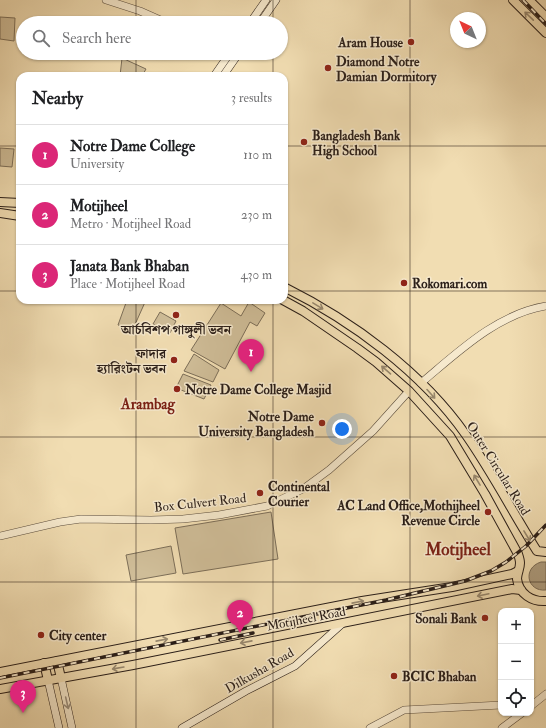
<!DOCTYPE html>
<html lang="en">
<head>
<meta charset="utf-8">
<style>
  :root { --surface:#fff; --page:#f2f2f2; --text:#202124; --muted:#757577; --line:#e0e0e0; --accent:#db2777 }
  body { margin:0; font-family:"IM FELL Double Pica","Noto Serif Bengali",serif; background:var(--page); color:var(--text) }
  .controls { position:absolute; right:12px; bottom:12px; display:grid; overflow:hidden; border-radius:8px; box-shadow:0 1px 3px #0004 }
  .controls button { width:36px; height:36px; display:grid; place-items:center; padding:0; border:0; border-bottom:1px solid var(--line); background:var(--surface); color:var(--text); font:20px sans-serif }
  .compass { position:absolute; left:450px; top:12px; width:36px; height:36px; border-radius:50%; background:var(--surface); box-shadow:0 1px 3px #0004; rotate:317deg }
  .you { position:absolute; left:342px; top:429px; width:14px; height:14px; margin:-10px; border:3px solid #fff; border-radius:50%; background:#1a73e8; box-shadow:0 0 0 6px #1a73e833 }
  .badge { display:grid; place-items:center; width:26px; height:26px; border-radius:50%; background:var(--accent); color:#fff; font-size:13px; font-weight:700 }
  .pin { position:absolute; translate:-50% -33px; filter:drop-shadow(0 1px 2px #0008) }
  .pin::after { content:''; position:absolute; top:21px; width:14px; height:12px; background:inherit; clip-path:polygon(0 0,100% 0,50% 100%) }
  .list { margin:0; padding:0; list-style:none }
  h2 { display:flex; justify-content:space-between; align-items:center; height:52px; margin:0; padding:0 16px; font-size:17px }
  h2 small { font-size:13px; font-weight:400; color:var(--muted) }
  .list li { display:grid; grid-template-columns:26px 1fr auto; gap:12px; align-items:center; box-sizing:border-box; height:60px; padding:0 16px; border-top:1px solid var(--line) }
  .list b { display:block; font-size:15px; white-space:nowrap }
  .list p { margin:0; font-size:13px; white-space:nowrap; color:var(--muted) }
  .list em { font-size:13px; font-style:normal; color:var(--muted) }
  .icon { flex:none; width:22px; height:22px; fill:none; stroke:currentColor; stroke-width:2; stroke-linecap:round; stroke-linejoin:round }
  .map { position:relative; flex:none; width:546px; height:728px; overflow:hidden }
  .search { position:absolute; background:var(--surface); box-shadow:0 1px 3px #0004; left:16px; top:16px; width:272px; height:44px; display:flex; align-items:center; gap:10px; box-sizing:border-box; padding:0 14px; border-radius:22px; color:var(--muted); font-size:15px }
  .panel { position:absolute; background:var(--surface); box-shadow:0 1px 3px #0004; left:16px; top:72px; width:272px; height:232px; border-radius:12px }
  .map>svg:first-child { display:block }
  .green { fill:#cfbd98; stroke:#7c6e58 }
  .water { fill:#ad9c7e; stroke:#796a55 }
  .lines { fill:none; stroke-linecap:round; stroke-linejoin:round }
  .tertiary-casing { stroke:#5c4e3e; stroke-width:8 }
  .secondary-casing { stroke:#2a1e18; stroke-width:8 }
  .primary-casing { stroke:#2a1e18; stroke-width:10 }
  .tertiary { stroke:#f6e9cd; stroke-width:7 }
  .secondary { stroke:#f6e9cd; stroke-width:7 }
  .primary { stroke:#f1ddb2; stroke-width:8 }
  .rail-casing { stroke:#2a1e18; stroke-width:3.5 }
  .rail { stroke:#f6e9cd; stroke-width:2; stroke-dasharray:6; stroke-linecap:butt }
  .oneway { stroke:#97876d }
  .oneway2 { stroke:#9a8e7c }
  .grid { fill:none; stroke:#2a1e18; stroke-width:1; stroke-opacity:0.55 }
  .poi-dot { fill:#8f2418; stroke:#f6e9cd; stroke-width:1.5 }
  .labels { text-anchor:middle; stroke-width:3; stroke-linejoin:round; paint-order:stroke }
  .poi-label { font-size:13px; font-weight:bold; fill:#2a1e18; stroke:#f6e9cd; text-anchor:start }
  .street-label { font-size:13px; fill:#2a1e18; stroke:#f6e9cd }
  .quarter-label { font-size:15px; font-weight:bold; fill:#7a1f14; stroke:#f6e9cd }
  .district-label { font-size:17px; font-weight:bold; fill:#7a1f14; stroke:#f6e9cd }
</style>
</head>
<body>
<div class="map">
<svg width="546" height="728" viewBox="0 0 546 728">
  <rect width="100%" height="100%" fill="#f1ddb2"/>
  <filter id="stains"><feTurbulence type="fractalNoise" baseFrequency=".005" numOctaves="4"/><feColorMatrix values="0 0 0 0 .2 0 0 0 0 .09 0 0 0 0 .02 0 0 0 .5 -.17"/></filter>
  <radialGradient id="worn" r=".72"><stop offset=".6" stop-color="#630" stop-opacity="0"/><stop offset="1" stop-color="#630" stop-opacity=".3"/></radialGradient>
  <g class="green">
    <path d="M0 17 15 18 14 41 0 39Z"/>
    <path d="M122 58 146 69 142 76H120Z"/>
    <path d="M0 148 14 149 12 167 0 166Z"/>
    <path d="M127 300H146L133 329 118 325Z"/>
    <path d="M249 302 265 313 257 326 250 322 225 369 191 350 221 303 241 316Z"/>
    <path d="M160 312 176 321 170 333 153 324Z"/>
    <path d="M194 354 219 370 213 382 184 371Z"/>
    <path d="M183 374 211 385 204 399 176 388Z"/>
    <path d="M271 512 278 559 183 574 175 528Z"/>
    <path d="M171 546 176 573 131 581 126 555Z"/>
  </g>
  <path class="water" d="M541 562H546V590C527 592 522 568 541 562Z"/>
  <g class="lines">
    <g class="tertiary-casing">
      <g id="tertiary">
        <path d="M106 0 140 11 167 23"/>
        <path d="M421 383C458 352 497 314 546 306"/>
        <path d="M0 536 60 522 81 519 151 520 183 519 219 515 267 506 303 489 329 470 373 431 409 391"/>
        <path d="M531 706 546 694"/>
        <path d="M370 728 404 710 501 705"/>
        <path d="M502 728 522 713"/>
      </g>
    </g>
    <g class="secondary-casing">
      <g id="secondary">
        <path d="M250 23 266 0"/>
        <path d="M260 23 276 0"/>
        <path d="M214 76 230 53"/>
        <path d="M223 76 239 53"/>
        <path d="M61 678 72 728"/>
        <path d="M48 680 59 728"/>
        <path d="M182 728 246 691 295 666 342 624"/>
      </g>
    </g>
    <g class="primary-casing">
      <g id="primary">
        <path d="M513 0 546 33"/>
        <path d="M529 0 546 17"/>
        <path d="M0 202 20 203"/>
        <path d="M0 213 20 216"/>
        <path d="M284 287C352 321 422 372 466 435 492 472 513 513 537 551L546 552"/>
        <path d="M283 300 303 311 357 348 376 362 409 391 450 436 485 494 518 554C519 557 520 561 520 563 520 569 517 573 517 579 519 594 532 602 546 601"/>
        <path d="M57 661 61 678"/>
        <path d="M44 663 48 680"/>
        <path d="M0 672 362 601 452 587 512 574 518 571"/>
        <path d="M0 689 133 665 512 589 521 590"/>
      </g>
    </g>
    <use href="#tertiary" class="tertiary"/>
    <use href="#secondary" class="secondary"/>
    <use href="#primary" class="primary"/>
    <g class="rail-casing">
      <g id="rail">
        <path d="M523 0 546 24"/>
        <path d="M220 640 253 633"/>
        <path d="M0 678 386 600 465 581 491 571 506 562 526 546 546 525"/>
      </g>
    </g>
    <use href="#rail" class="rail"/>
  </g>
  <defs><path id="oneway-shaft" d="M-6 0H5M1.5-3L5.5 0L1.5 3" fill="none" stroke-width="1.6" stroke-linecap="round" stroke-linejoin="round"/></defs>
  <g class="oneway">
    <use href="#oneway-shaft" transform="translate(529 16) rotate(-136)"/>
    <use href="#oneway-shaft" transform="translate(318 306) rotate(31)"/>
    <use href="#oneway-shaft" transform="translate(386 370) rotate(-139)"/>
    <use href="#oneway-shaft" transform="translate(431 394) rotate(48)"/>
    <use href="#oneway-shaft" transform="translate(477 480) rotate(-121)"/>
    <use href="#oneway-shaft" transform="translate(527 536) rotate(59)"/>
    <use href="#oneway-shaft" transform="translate(483 595) rotate(168)"/>
    <use href="#oneway-shaft" transform="translate(358 602) rotate(-11)"/>
    <use href="#oneway-shaft" transform="translate(162 640) rotate(-11)"/>
    <use href="#oneway-shaft" transform="translate(246 642) rotate(169)"/>
    <use href="#oneway-shaft" transform="translate(118 668) rotate(170)"/>
  </g>
  <use class="oneway2" href="#oneway-shaft" transform="translate(67 703) rotate(77)"/>
  <path class="grid" d="M136 0V23M273 0V23M410 0V728M136 53V76M273 53V76M0 146H20M284 146H546M0 291H20M284 291H546M136 300V728M273 300V728M0 437H546M0 582H546"/>
  <g class="poi-dot">
    <circle cx="411" cy="42" r="4"/>
    <circle cx="328" cy="68" r="4"/>
    <circle cx="304" cy="142" r="4"/>
    <circle cx="404" cy="283" r="4"/>
    <circle cx="176" cy="315" r="4"/>
    <circle cx="174" cy="360" r="4"/>
    <circle cx="177" cy="389" r="4"/>
    <circle cx="322" cy="423" r="4"/>
    <circle cx="260" cy="493" r="4"/>
    <circle cx="488" cy="512" r="4"/>
    <circle cx="485" cy="618" r="4"/>
    <circle cx="41" cy="635" r="4"/>
    <circle cx="394" cy="676" r="4"/>
  </g>
  <g class="labels">
    <g class="poi-label">
      <text x="403" y="47" text-anchor="end">Aram House</text>
      <text x="336" y="66">Diamond Notre<tspan x="336" dy="15">Damian Dormitory</tspan></text>
      <text x="312" y="140">Bangladesh Bank<tspan x="312" dy="15">High School</tspan></text>
      <text x="412" y="288">Rokomari.com</text>
      <text x="176" y="334" text-anchor="middle">আর্চবিশপ গাঙ্গুলী ভবন</text>
      <text x="166" y="358" text-anchor="end">ফাদার<tspan x="166" dy="15">হ্যারিংটন ভবন</tspan></text>
      <text x="185" y="394">Notre Dame College Masjid</text>
      <text x="314" y="421" text-anchor="end">Notre Dame<tspan x="314" dy="15">University Bangladesh</tspan></text>
      <text x="268" y="491">Continental<tspan x="268" dy="15">Courier</tspan></text>
      <text x="480" y="510" text-anchor="end">AC Land Office,Mothijheel<tspan x="480" dy="15">Revenue Circle</tspan></text>
      <text x="477" y="623" text-anchor="end">Sonali Bank</text>
      <text x="49" y="640">City center</text>
      <text x="402" y="681">BCIC Bhaban</text>
    </g>
    <g class="street-label">
      <text transform="translate(499 468) rotate(58)" y="5">Outer Circular Road</text>
      <text transform="translate(200 502) rotate(-6)" y="5">Box Culvert Road</text>
      <text transform="translate(306 618) rotate(-11)" y="5">Motijheel Road</text>
      <text transform="translate(259 670) rotate(-30)" y="5">Dilkusha Road</text>
    </g>
    <g class="quarter-label">
      <text x="148" y="409">Arambag</text>
    </g>
    <g class="district-label">
      <text x="458" y="555">Motijheel</text>
    </g>
  </g>
  <rect width="100%" height="100%" filter="url(#stains)"/>
  <rect width="100%" height="100%" fill="url(#worn)"/>
</svg>
<div class="controls">
<button>+</button>
<button>−</button>
<button><svg class="icon" aria-label="locate" viewBox="0 0 24 24"><circle cx="12" cy="12" r="6"/><path d="M12 2v4M12 18v4M2 12h4M18 12h4"/></svg></button>
</div>
<svg class="compass" viewBox="-18 -18 36 36"><path d="M0-13l5 13h-10z" fill="#e53935"/><path d="M0 13l5-13h-10z" fill="#757577"/></svg>
<div class="you"></div>
<div class="pin badge" style="left:251px;top:372px">1</div>
<div class="pin badge" style="left:240px;top:633px">2</div>
<div class="pin badge" style="left:23px;top:713px">3</div>
<div class="search"><svg class="icon" aria-label="search" viewBox="0 0 24 24"><circle cx="10" cy="10" r="6"/><path d="M15 15l6 6"/></svg>Search here</div>
<section class="panel">
<h2>Nearby<small>3 results</small></h2>
<ul class="list">
<li><span class="badge">1</span><div><b>Notre Dame College</b><p>University</p></div><em>110 m</em></li>
<li><span class="badge">2</span><div><b>Motijheel</b><p>Metro · Motijheel Road</p></div><em>230 m</em></li>
<li><span class="badge">3</span><div><b>Janata Bank Bhaban</b><p>Place · Motijheel Road</p></div><em>430 m</em></li>
</ul>
</section>
</div>
</body>
</html>
